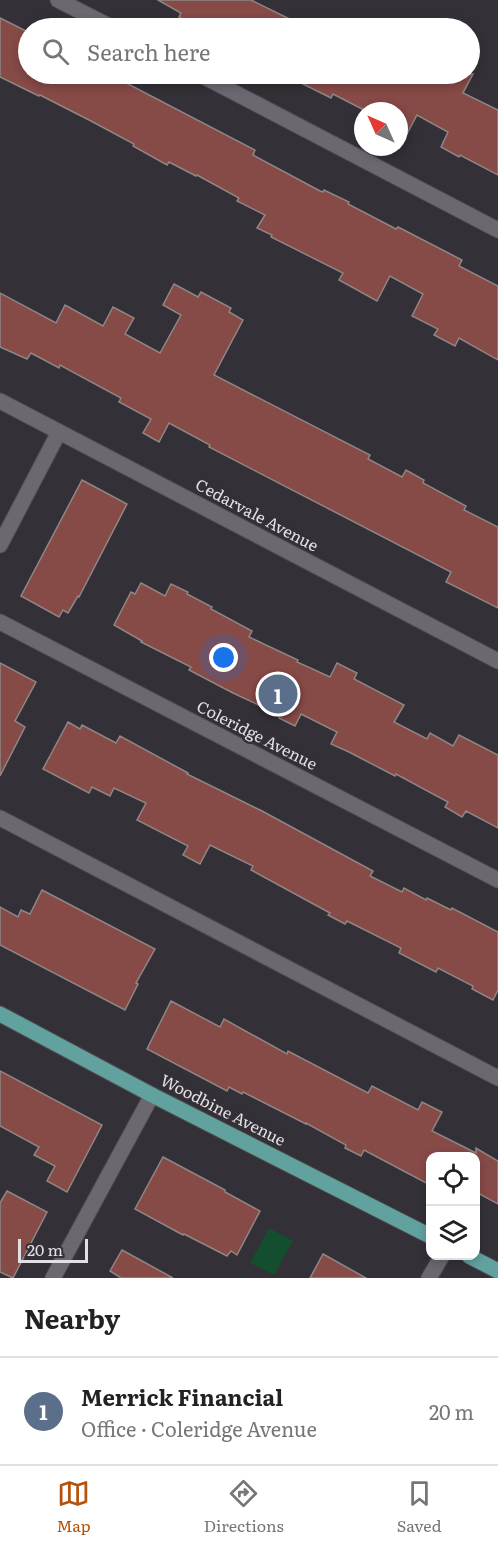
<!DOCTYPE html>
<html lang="en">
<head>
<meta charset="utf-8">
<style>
  :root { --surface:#fff; --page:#f6f6f6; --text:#222; --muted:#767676; --line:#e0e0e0; --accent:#b45309 }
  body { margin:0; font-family:Literata,serif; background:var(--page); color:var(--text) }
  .controls { position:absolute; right:18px; bottom:18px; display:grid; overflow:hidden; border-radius:12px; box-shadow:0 3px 9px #0003 }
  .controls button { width:54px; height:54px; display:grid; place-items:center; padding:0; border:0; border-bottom:2px solid var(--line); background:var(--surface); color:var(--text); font:30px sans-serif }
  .compass { position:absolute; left:354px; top:102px; width:54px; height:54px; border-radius:50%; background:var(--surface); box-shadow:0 3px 9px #0003; rotate:315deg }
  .scale { position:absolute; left:18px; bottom:15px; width:70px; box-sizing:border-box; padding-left:6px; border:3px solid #e2e0e4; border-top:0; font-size:16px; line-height:21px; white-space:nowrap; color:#e2e0e4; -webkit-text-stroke:4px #333037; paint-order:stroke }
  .you { position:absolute; left:224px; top:658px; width:21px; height:21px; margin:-15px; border:4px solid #fff; border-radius:50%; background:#1a73e8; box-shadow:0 0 0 9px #1a73e833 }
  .badge { display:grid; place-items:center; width:39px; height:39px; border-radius:50%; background:var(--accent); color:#fff; font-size:20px; font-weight:700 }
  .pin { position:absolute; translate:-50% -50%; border:3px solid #fff; box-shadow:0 2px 6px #0006 }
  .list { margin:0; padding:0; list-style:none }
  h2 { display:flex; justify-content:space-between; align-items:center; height:78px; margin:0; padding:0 24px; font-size:26px }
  h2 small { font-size:20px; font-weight:400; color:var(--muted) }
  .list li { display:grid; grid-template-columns:39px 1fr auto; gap:18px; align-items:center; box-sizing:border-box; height:108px; padding:0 24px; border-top:2px solid var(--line) }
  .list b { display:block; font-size:22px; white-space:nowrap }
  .list p { margin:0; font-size:20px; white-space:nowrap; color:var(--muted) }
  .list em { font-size:20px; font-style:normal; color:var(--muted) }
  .icon { flex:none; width:33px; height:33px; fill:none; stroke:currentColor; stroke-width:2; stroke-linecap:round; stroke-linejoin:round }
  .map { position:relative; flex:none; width:498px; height:1278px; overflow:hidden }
  .search { position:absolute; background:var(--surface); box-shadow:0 3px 9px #0003; left:18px; right:18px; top:18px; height:66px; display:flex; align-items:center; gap:15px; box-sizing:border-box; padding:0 21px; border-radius:33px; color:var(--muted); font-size:22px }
  .sheet { height:186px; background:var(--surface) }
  nav { display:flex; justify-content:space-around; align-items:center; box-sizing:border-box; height:84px; border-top:2px solid var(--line); background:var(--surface); font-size:16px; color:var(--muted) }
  nav a { display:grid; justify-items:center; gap:3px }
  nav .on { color:var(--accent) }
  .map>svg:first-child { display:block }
  .green { fill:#134e2e }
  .building { fill:#864a47; stroke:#8f8685; stroke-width:1.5 }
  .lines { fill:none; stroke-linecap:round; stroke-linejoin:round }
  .minor-casing { stroke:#4f4c51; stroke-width:17 }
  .major-casing { stroke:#4f4c51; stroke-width:17 }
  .minor { stroke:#6b686f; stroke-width:15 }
  .major { stroke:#61a29f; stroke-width:15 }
  .labels { text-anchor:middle; stroke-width:5; stroke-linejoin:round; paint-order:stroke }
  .street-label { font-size:16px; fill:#e2e0e4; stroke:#333037 }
</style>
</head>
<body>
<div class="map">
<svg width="498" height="1278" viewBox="0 0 498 1278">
  <rect width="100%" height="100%" fill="#333037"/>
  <path class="green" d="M269 1228 293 1241 274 1275 250 1263Z"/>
  <g class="building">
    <path d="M158 0H251L308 28H200L179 17 181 13Z"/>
    <path d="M0 18 28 32V74H109L255 150 253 155 320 191 323 192 324 190 349 202 348 204 396 229 398 227 462 260 459 266 498 286V360L459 338 455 346 434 335 438 329 412 316 423 294 390 276 377 301 339 280 343 273 271 237 272 235 257 228 265 215 237 201 239 198 197 175 196 176 169 162 167 165 133 146 134 144 91 121 40 95 39 96 0 77Z"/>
    <path d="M283 74H473L463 93 498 110V175L460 155 459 157 441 147 448 132 417 115 399 149V111H366L333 94 331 98Z"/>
    <path d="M174 284 198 297 201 292 231 308 229 312 243 320 214 375 370 455 368 459 402 477 406 470 424 480 423 483 466 506 464 510 498 527V608L446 582 451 572 209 447 210 445 169 423 159 442 143 433 151 419 119 402 121 398 60 365 59 368 31 353 27 359 0 347V293L56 323 65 305 103 326 113 307 134 318 125 334 160 353 181 315 163 305Z"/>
    <path d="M82 480 127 504 79 597 78 596 68 613 63 610 59 617 21 596Z"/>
    <path d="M141 583 165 596 171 584 188 592 187 594 212 607 211 609 252 631 249 637 298 660 297 662 330 677 337 663 357 673 354 679 404 705 394 722 427 739 430 733 453 746 459 735 498 755V828L466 811 462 817 445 807 448 802 396 774 395 776 349 752 331 744 337 732 301 714 295 726 279 718 280 715 233 693 189 670 191 667 141 642 142 641 114 625 131 592 135 594Z"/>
    <path d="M0 663 36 682 15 721 25 727 0 776Z"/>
    <path d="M68 722 80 729 82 725 116 743 120 736 188 773 187 774 262 811 373 871 370 876 402 892 404 888 426 900 427 898 451 910 452 908 498 932V990L493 1000 472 989 473 986 438 968 436 972 399 953 401 948 347 921 345 924 328 915 330 913 251 870 253 866 210 845 200 864 183 855 188 846 137 820 146 803 114 788 110 796 92 787 89 793 43 769Z"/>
    <path d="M42 890 155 949 136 983 138 984 125 1010 0 945V907L18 917 21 910 30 914Z"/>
    <path d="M171 1001 220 1027 224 1019 287 1054 288 1051 368 1093 372 1086 418 1110 422 1102 442 1112 432 1131 476 1153V1148L498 1161V1204L476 1192V1156H430V1185L364 1150 361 1156 345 1148 346 1145 306 1123V1124L243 1092 242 1094 229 1087 227 1091 147 1049Z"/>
    <path d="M0 1071 102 1125 67 1192 47 1181 55 1166 34 1155 39 1147 0 1126Z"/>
    <path d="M163 1157 225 1190V1192L260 1211 237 1255 231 1251 227 1256 184 1234 183 1235 135 1209Z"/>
    <path d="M7 1191 47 1212 13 1278 0 1272V1203Z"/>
    <path d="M122 1250 173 1278H121L110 1271Z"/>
    <path d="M323 1254 366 1278H310Z"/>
  </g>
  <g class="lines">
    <g class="minor-casing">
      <g id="minor">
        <path d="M58 0 113 28"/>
        <path d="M199 74 498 230"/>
        <path d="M0 401 498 661"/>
        <path d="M0 545 59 432"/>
        <path d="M0 622 498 880"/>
        <path d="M0 818 498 1078"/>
        <path d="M53 1278 152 1095"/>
        <path d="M429 1278 442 1256"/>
      </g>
    </g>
    <g class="major-casing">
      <g id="major">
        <path d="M0 1014 152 1095 430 1236"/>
        <path d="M469 1256 498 1271"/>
      </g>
    </g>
    <use href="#minor" class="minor"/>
    <use href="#major" class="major"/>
  </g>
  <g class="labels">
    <g class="street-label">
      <text transform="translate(257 515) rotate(28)" y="6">Cedarvale Avenue</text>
      <text transform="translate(257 735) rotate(27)" y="6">Coleridge Avenue</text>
      <text transform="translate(223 1110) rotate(27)" y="6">Woodbine Avenue</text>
    </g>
  </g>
</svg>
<div class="controls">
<button><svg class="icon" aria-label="locate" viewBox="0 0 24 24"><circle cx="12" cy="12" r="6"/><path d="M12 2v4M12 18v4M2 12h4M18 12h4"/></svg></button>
<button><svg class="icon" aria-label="layers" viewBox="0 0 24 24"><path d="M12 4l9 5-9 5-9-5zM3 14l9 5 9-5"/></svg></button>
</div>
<svg class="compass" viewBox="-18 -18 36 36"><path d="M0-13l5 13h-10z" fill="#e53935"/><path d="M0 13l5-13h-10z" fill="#767676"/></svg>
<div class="scale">20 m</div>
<div class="you"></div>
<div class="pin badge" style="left:278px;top:694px;background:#5c6f8a">1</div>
<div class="search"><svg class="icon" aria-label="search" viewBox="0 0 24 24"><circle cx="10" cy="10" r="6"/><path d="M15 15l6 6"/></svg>Search here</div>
</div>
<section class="sheet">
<h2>Nearby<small></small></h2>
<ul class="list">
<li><span class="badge" style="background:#5c6f8a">1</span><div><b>Merrick Financial</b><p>Office · Coleridge Avenue</p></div><em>20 m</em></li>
</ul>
</section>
<nav>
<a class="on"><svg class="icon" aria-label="map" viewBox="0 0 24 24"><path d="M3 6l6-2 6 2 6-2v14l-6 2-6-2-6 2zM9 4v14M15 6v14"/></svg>Map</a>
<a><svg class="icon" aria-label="directions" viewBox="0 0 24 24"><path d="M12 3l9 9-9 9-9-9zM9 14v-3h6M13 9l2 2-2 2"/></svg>Directions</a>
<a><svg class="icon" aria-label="saved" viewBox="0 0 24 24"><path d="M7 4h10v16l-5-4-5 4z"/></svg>Saved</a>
</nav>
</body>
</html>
